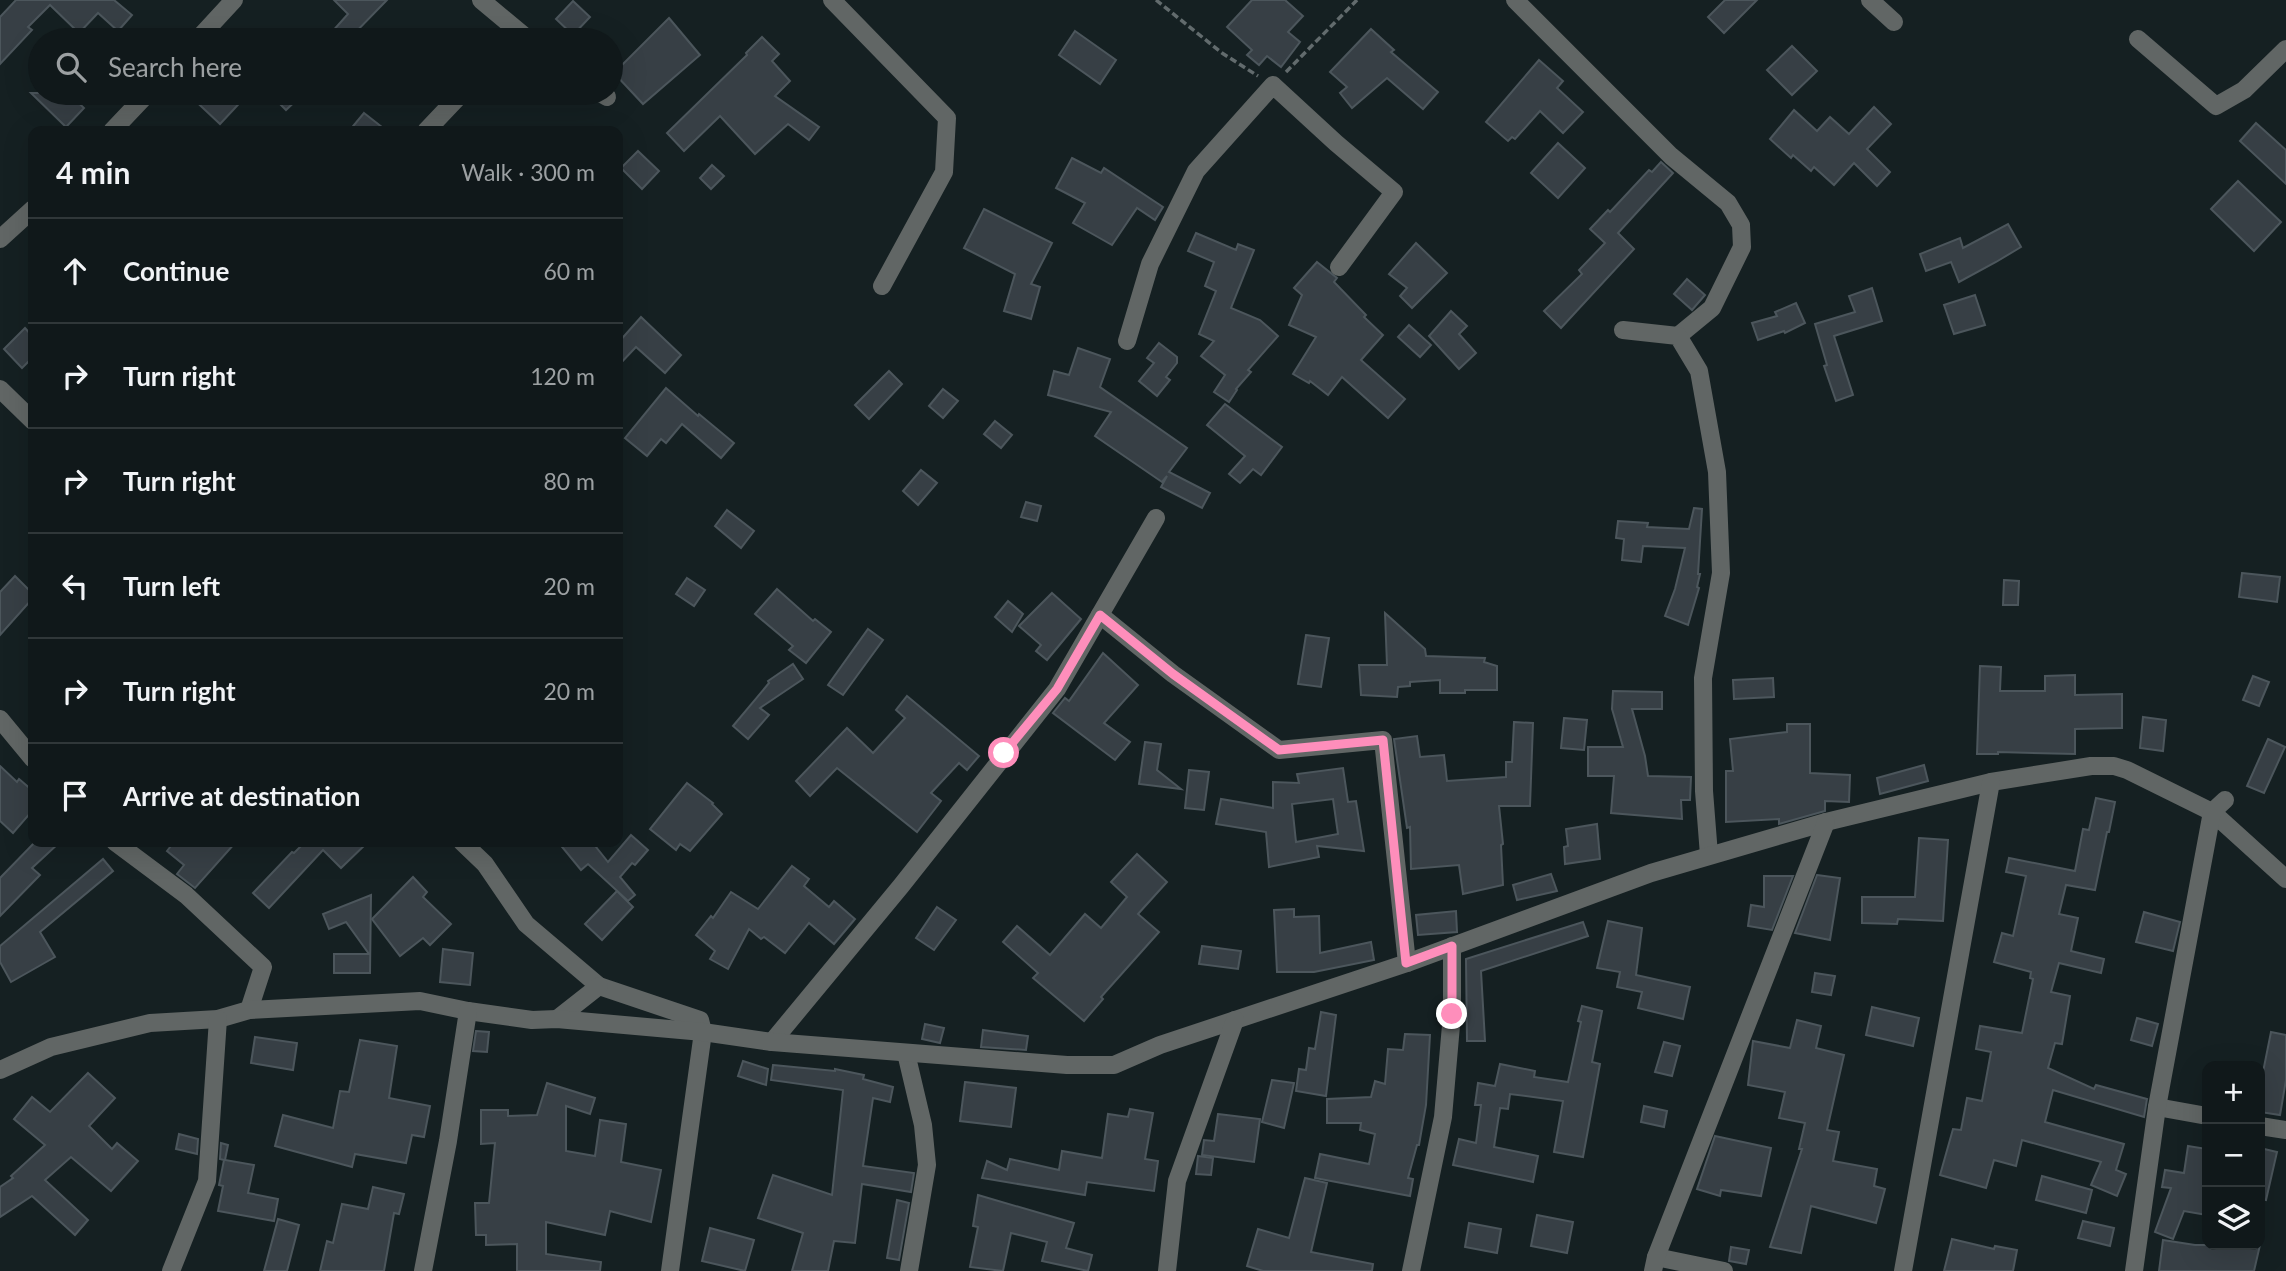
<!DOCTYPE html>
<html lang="en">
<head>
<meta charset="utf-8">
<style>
  :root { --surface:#10181a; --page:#192123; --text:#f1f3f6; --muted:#9ca0a2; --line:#303739 }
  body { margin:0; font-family:Lato,sans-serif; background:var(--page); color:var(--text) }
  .controls { position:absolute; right:21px; bottom:21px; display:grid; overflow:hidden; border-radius:14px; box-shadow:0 7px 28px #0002 }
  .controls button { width:63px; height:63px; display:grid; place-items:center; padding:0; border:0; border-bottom:2px solid var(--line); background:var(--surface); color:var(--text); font:35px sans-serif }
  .stop { position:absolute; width:21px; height:21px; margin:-16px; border:5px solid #fe8ebb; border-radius:50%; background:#fff }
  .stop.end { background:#fe8ebb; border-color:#fff; box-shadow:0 2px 7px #0008 }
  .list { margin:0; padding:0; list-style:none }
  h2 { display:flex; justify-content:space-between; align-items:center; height:91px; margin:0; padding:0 28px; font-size:30px }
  h2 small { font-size:23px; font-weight:400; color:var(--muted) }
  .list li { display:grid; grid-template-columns:46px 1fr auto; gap:21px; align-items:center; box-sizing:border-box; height:105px; padding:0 28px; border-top:2px solid var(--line) }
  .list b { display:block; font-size:26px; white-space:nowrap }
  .list em { font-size:23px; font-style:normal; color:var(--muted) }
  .icon { flex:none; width:38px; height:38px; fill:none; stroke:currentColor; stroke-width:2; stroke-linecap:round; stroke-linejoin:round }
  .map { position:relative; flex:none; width:2286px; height:1271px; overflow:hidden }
  .search { position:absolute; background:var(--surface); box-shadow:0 7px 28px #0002; left:28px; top:28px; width:595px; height:77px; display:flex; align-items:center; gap:18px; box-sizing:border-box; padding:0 24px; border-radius:38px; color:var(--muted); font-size:26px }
  .panel { position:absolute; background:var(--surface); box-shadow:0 7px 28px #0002; left:28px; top:126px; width:595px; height:721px; border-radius:14px }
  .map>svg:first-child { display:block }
  .building { fill:#373f45; stroke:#4c565c; stroke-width:2; fill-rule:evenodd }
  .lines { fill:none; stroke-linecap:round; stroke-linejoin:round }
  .path { stroke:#626b6d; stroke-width:3.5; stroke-dasharray:7 3.5; stroke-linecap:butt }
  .minor { stroke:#616665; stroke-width:18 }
  .route { stroke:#fe8ebb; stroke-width:9 }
</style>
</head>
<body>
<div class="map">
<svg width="2286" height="1271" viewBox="0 0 2286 1271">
  <rect width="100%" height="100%" fill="#152022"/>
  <g class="building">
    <path d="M16 0H114L132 15 118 31 98 13 79 33 50 5 28 27 32 30 0 64V17Z"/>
    <path d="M334 0H387L348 40H339L331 33 348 14Z"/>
    <path d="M1252 0H1285L1303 16 1288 32 1300 42 1281 67 1267 56 1259 65 1247 55 1252 50 1227 27Z"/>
    <path d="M1725 0H1757L1724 33 1708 17Z"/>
    <path d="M573 1 590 17 573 35 556 19Z"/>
    <path d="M669 18 700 55 643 104 614 73Z"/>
    <path d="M1371 29 1394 50 1391 52 1438 92 1423 109 1387 78 1352 108 1340 93 1347 87 1330 72Z"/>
    <path d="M1075 31 1116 60 1100 84 1059 55Z"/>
    <path d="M762 37 779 54 772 61 790 81 775 96 819 127 809 140 788 124 755 154 720 116 684 151 667 133 747 55 746 53Z"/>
    <path d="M1792 46 1817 71 1792 95 1767 70Z"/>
    <path d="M1539 60 1563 81 1557 88 1583 112 1563 133 1540 111 1515 139 1512 137 1508 141 1486 122Z"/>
    <path d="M31 93H68L84 108 66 127Z"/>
    <path d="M187 93H249L220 124Z"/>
    <path d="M269 93H304L286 110Z"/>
    <path d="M1874 107 1891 124 1867 149 1890 172 1877 186 1854 163 1834 185 1814 167 1811 171 1793 155 1791 158 1770 139 1794 110 1817 131 1830 117 1849 134Z"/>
    <path d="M364 113 387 131H349Z"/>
    <path d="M2256 123 2286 150V184L2240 141Z"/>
    <path d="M1558 143 1585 168 1558 198 1531 173Z"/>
    <path d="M638 151 659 171 642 189 621 168Z"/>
    <path d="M1072 158 1101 173 1104 168 1163 207 1155 220 1137 208 1112 245 1073 223 1085 203 1056 188Z"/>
    <path d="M1661 162 1673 173 1618 233 1634 249 1561 328 1544 311 1582 274 1579 270 1605 243 1590 229 1608 210 1610 212 1649 170 1652 172Z"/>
    <path d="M712 165 724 176 711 189 700 178Z"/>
    <path d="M2238 181 2281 222 2254 251 2211 209Z"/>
    <path d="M984 209 1052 243 1031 284 1040 287 1031 319 1004 311 1015 274 964 248Z"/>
    <path d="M2008 224 2021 247 1996 262 1959 282 1951 262 1926 271 1920 254 1960 238 1963 248Z"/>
    <path d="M1196 233 1236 250 1238 244 1254 250 1231 308 1260 320 1278 336 1248 370 1251 372 1236 389 1237 390 1229 402 1214 392 1225 375 1201 356 1214 341 1199 334 1216 291 1205 286 1214 262 1188 251Z"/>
    <path d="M1416 243 1447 273 1412 308 1400 296 1407 288 1389 274Z"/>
    <path d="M1317 262 1337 278 1334 282 1366 315 1364 317 1383 335 1361 360 1405 399 1388 418 1342 377 1328 395 1310 381 1309 383 1293 374 1316 337 1289 325 1302 295 1294 288Z"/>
    <path d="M1687 279 1705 295 1692 310 1674 294Z"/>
    <path d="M1872 288 1882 321 1834 336 1853 395 1836 401 1824 366 1827 365 1815 324 1855 312 1849 296Z"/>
    <path d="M1975 295 1985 325 1954 334 1944 305Z"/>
    <path d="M1796 303 1805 323 1785 333 1784 331 1758 340 1752 323 1777 316 1775 312Z"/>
    <path d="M1451 311 1467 326 1459 334 1476 353 1459 369 1429 336Z"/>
    <path d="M641 317 681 355 665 373 636 347 618 366V343Z"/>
    <path d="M1409 325 1431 345 1420 357 1398 337Z"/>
    <path d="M25 328 33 337V357L22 368 4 349Z"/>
    <path d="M1159 343 1177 357V363L1166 377 1170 380 1157 396 1139 381 1154 363 1147 358Z"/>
    <path d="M1078 348 1110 359 1100 387 1187 448 1169 472 1210 493 1202 508 1161 487 1167 476 1162 482 1095 436 1111 412 1048 395 1054 371 1069 375Z"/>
    <path d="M889 371 902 384 869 419 855 405Z"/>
    <path d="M666 388 698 416 699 414 734 443 721 458 682 424 666 443 661 439 647 456 625 438Z"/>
    <path d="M943 389 958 401 943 418 929 406Z"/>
    <path d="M1225 404 1282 447 1261 475 1253 469 1240 483 1229 474 1245 456 1207 425Z"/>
    <path d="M995 421 1012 435 1001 448 984 434Z"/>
    <path d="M921 470 937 483 918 505 903 491Z"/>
    <path d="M1026 502 1041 506 1037 521 1021 517Z"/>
    <path d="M1694 508 1702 509 1698 574H1700L1697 587 1699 588 1688 625 1665 616 1675 589 1685 548 1643 546 1641 562 1622 560 1624 539 1616 538 1618 521 1648 523 1647 527 1689 529Z"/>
    <path d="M727 510 754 531 741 548 715 526Z"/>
    <path d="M2242 573 2280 577 2277 602 2239 597Z"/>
    <path d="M15 576 33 594V598L0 635V592Z"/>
    <path d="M687 578 705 590 694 606 676 594Z"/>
    <path d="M2004 580 2019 581 2018 605H2003Z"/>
    <path d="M777 589 813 621 815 619 831 632 806 663 789 650 793 646 755 614Z"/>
    <path d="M1052 593 1081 619 1047 660 1036 651 1041 645 1019 626Z"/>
    <path d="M1008 601 1023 614 1012 632 995 617Z"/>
    <path d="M1385 613 1425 649 1426 656 1485 658 1484 662 1497 666V690H1465V693H1440V680L1410 682V686L1398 687 1397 697 1361 695 1359 665H1387Z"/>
    <path d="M868 629 883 640 843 695 828 685Z"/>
    <path d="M1306 635 1329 638 1321 687 1298 684Z"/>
    <path d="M1103 653 1138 685 1104 723 1130 742 1115 760 1053 713 1065 698 1069 701Z"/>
    <path d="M793 664 803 679 760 708 769 715 748 739 733 726 769 683 768 681Z"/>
    <path d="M1980 666 2001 667 2000 691H2045V676L2075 675V695L2122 694V728L2075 729V754L1998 752V754H1977Z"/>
    <path d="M2253 676 2269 682 2259 706 2243 700Z"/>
    <path d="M1773 678 1774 697 1734 699 1733 680Z"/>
    <path d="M1613 691 1662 692V709H1632L1645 756 1648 776 1691 777 1690 800H1681L1682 819 1611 813 1614 776H1588V747H1623L1612 709Z"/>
    <path d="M907 696 979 756 967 770 959 763 931 793 941 801 917 832 837 768 810 796 796 781 847 728 873 753 905 718 896 710Z"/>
    <path d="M2143 717 2166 720 2163 751 2140 748Z"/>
    <path d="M1564 718 1587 720 1584 750 1561 748Z"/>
    <path d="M1514 722 1533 723 1530 806H1499L1503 844 1501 845 1503 885 1463 894 1459 865 1411 869 1410 827 1407 828 1394 739 1417 736 1420 757 1444 755 1447 781 1506 777V762H1512Z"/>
    <path d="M1787 724H1810V773L1850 775 1849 802 1825 801V811L1779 824V819L1726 822V771H1733L1730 739 1787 732Z"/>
    <path d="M2268 739 2285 747 2264 793 2247 786Z"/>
    <path d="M1145 742 1161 744 1157 770 1181 789 1139 784Z"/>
    <path d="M1924 765 1928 781 1880 794 1877 778Z"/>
    <path d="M0 766 17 782 19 779 33 791V810L13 833 0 821Z"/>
    <path d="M1343 768 1348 802 1356 801 1364 851 1317 846 1319 857 1269 867 1266 832 1216 824 1221 799 1273 808V782L1299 783 1297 774ZM1333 799 1338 834 1296 842 1292 804Z"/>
    <path d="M1189 770 1209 772 1204 810 1185 808Z"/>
    <path d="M687 783 713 803 712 804 722 814 690 851 680 844 676 850 650 829Z"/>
    <path d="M2096 798 2115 802 2109 832H2107L2095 890 2066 885 2059 914 2078 918 2071 951 2104 959 2101 973 2059 963 2051 992 2070 996 2062 1044 2055 1043 2048 1068 2094 1089 2096 1085 2147 1099 2144 1117 2053 1090 2045 1122 2124 1144 2116 1170 2126 1174 2117 1196 2091 1185 2101 1162 2022 1140 2016 1166 1994 1160 1986 1188 1940 1175 1953 1129 1961 1130 1967 1098 1982 1101 1991 1052 1976 1049 1980 1026 2022 1033 2033 979 2030 978 2031 972 1994 962 2002 933 2013 936 2026 876 2006 872 2009 858 2075 871 2083 829 2089 830Z"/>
    <path d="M1597 824 1600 859 1565 864 1564 847 1568 846 1566 829Z"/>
    <path d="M631 835 648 850 635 865 632 863 620 877 635 895 628 901 588 864 581 870 558 842H592L608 862Z"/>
    <path d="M1919 838 1948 840 1943 921 1898 919 1897 924 1862 923V897H1915Z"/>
    <path d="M35 842H60L32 868 40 875 0 916V878Z"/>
    <path d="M174 842H236L195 888 177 874 184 865 167 851Z"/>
    <path d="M305 842H368L341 868 323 850 269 908 253 893 292 852 294 853Z"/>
    <path d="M1137 854 1167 882 1138 914 1159 932 1101 997 1103 999 1084 1021 1033 978 1038 973 1003 942 1017 926 1050 955 1085 914 1101 928 1127 897 1111 882Z"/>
    <path d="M103 859 113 871 40 932 55 957 11 982 0 962V946Z"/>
    <path d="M792 866 809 879 804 886 829 907 834 901 855 919 834 944 809 923 785 953 764 937 761 939 749 929 728 969 710 959 715 951 696 935 711 916 713 918 731 892 758 909Z"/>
    <path d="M1551 874 1557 891 1517 900 1513 885Z"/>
    <path d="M1817 875 1840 878 1830 940 1795 933Z"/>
    <path d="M1764 876H1793L1772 930 1748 926 1751 905 1764 907Z"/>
    <path d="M413 877 427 892 423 897 451 924 430 945 423 938 400 956 372 919Z"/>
    <path d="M617 891 633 907 602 940 585 924Z"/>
    <path d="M371 895 370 973H334V954H369L346 922 329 929 323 914Z"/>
    <path d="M937 907 956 920 934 950 916 938Z"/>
    <path d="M1294 909V917L1319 916 1320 953 1371 942 1374 960 1314 972H1277L1274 910Z"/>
    <path d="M1456 911 1457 932 1418 935 1416 915Z"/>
    <path d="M2144 912 2180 922 2173 951 2136 942Z"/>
    <path d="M1608 921 1642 928 1636 975 1690 987 1683 1019 1638 1008 1642 992 1617 987 1620 972 1597 968Z"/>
    <path d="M1583 922 1588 936 1481 971 1485 1041H1467L1466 959Z"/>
    <path d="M1202 946 1241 951 1238 969 1199 964Z"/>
    <path d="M443 949 473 953 470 985 440 982Z"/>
    <path d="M1815 973 1835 976 1831 995 1812 992Z"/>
    <path d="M1582 1006 1602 1011 1592 1062 1600 1064 1583 1157 1554 1152 1563 1101 1510 1094 1508 1109 1500 1108 1494 1147 1538 1156 1533 1182 1453 1165 1459 1139 1476 1143 1481 1105H1475L1478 1083 1495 1086 1500 1064 1535 1071 1534 1077 1568 1082 1581 1022 1578 1021Z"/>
    <path d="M1872 1007 1919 1018 1913 1046 1866 1035Z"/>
    <path d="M1321 1012 1336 1015 1326 1096 1296 1091 1299 1069 1306 1070 1309 1048 1315 1049Z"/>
    <path d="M2137 1018 2158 1024 2152 1046 2131 1040Z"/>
    <path d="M1797 1020 1821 1026 1816 1048 1844 1055 1827 1130 1839 1132 1833 1161 1877 1169 1874 1186 1885 1189 1876 1223 1811 1206 1801 1253 1770 1247 1802 1149H1799L1805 1123 1779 1118 1785 1092 1748 1085 1753 1041 1790 1048Z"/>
    <path d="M925 1024 944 1028 940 1043 922 1039Z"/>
    <path d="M983 1030 1028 1036 1026 1050 981 1047Z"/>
    <path d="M476 1031 489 1032 487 1052 473 1051Z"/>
    <path d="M2271 1032 2286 1035V1080L2280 1115 2260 1112V1087Z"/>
    <path d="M1405 1034 1430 1035 1426 1105 1419 1145H1417L1408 1178 1413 1179 1410 1196 1315 1178 1320 1154 1369 1164 1375 1134 1360 1130 1361 1123H1327V1099L1371 1097 1375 1081 1385 1084 1388 1049 1403 1050Z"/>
    <path d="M255 1037 297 1043 293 1070 251 1063Z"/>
    <path d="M360 1040 397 1046 389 1098 430 1106 424 1137 412 1135 406 1163 355 1154 352 1167 275 1146 283 1115 333 1128 340 1091 349 1092Z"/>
    <path d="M1664 1042 1680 1046 1672 1076 1655 1072Z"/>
    <path d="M743 1061 768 1069 766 1085 738 1076Z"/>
    <path d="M773 1065 835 1071V1069L864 1075 863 1079 893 1087 890 1102 873 1098 863 1166 914 1173 911 1192 862 1184 855 1243 834 1241 828 1271H792L803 1233 758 1218 773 1175 832 1195 843 1090 771 1080Z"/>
    <path d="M88 1073 115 1098 89 1126 112 1149 117 1143 138 1161 111 1191 71 1157 45 1180 88 1220 75 1235 32 1196 0 1217V1187L13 1178 11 1176 45 1145 14 1119 32 1097 50 1112Z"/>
    <path d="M1272 1080 1294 1083 1284 1128 1262 1122Z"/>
    <path d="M965 1082 1016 1088 1011 1127 960 1121Z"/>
    <path d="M547 1083 595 1098 590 1114 566 1106V1151L595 1156 600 1120 626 1124 621 1162 661 1170 651 1222 610 1211 605 1235 546 1222V1254L601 1262 600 1271H517V1244L486 1245V1235H476L475 1203H489L495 1143 481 1144V1110H508V1116L537 1115Z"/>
    <path d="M1644 1106 1667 1111 1664 1127 1641 1122Z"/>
    <path d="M1130 1109 1153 1113 1145 1159 1158 1161 1154 1191 1087 1182 1085 1195 982 1178 987 1161 1007 1170 1010 1159 1059 1170 1062 1151 1102 1158 1108 1114 1128 1117Z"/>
    <path d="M1218 1114 1260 1119 1254 1162 1202 1155 1204 1140 1214 1141Z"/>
    <path d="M179 1134 198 1139 197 1154 176 1149Z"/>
    <path d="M1715 1136 1771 1148 1761 1196 1721 1190 1720 1196 1697 1189Z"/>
    <path d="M221 1143 228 1145 225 1160 254 1165 248 1193 278 1199 274 1221 218 1211 223 1186 219 1185 224 1160 220 1159Z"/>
    <path d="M2188 1146 2207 1149V1215L2184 1211 2173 1239 2155 1232 2171 1188 2162 1187 2165 1170 2184 1173Z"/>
    <path d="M2260 1148 2277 1152 2266 1200 2260 1199Z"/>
    <path d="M1198 1156 1213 1158 1211 1175 1196 1174Z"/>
    <path d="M2042 1176 2092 1190 2086 1213 2036 1200Z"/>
    <path d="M1305 1178 1327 1183 1311 1252 1373 1264 1372 1271H1263L1247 1266 1258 1229 1289 1238Z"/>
    <path d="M373 1187 404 1194 399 1214 394 1213 384 1271H320L327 1241 333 1243 342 1204 368 1209Z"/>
    <path d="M978 1195 1074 1223 1066 1248 1092 1255 1088 1271 1042 1261 1047 1242 1011 1233 1003 1271 970 1267 978 1227 973 1226Z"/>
    <path d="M897 1200 909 1203 899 1260 887 1258Z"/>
    <path d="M1537 1215 1573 1222 1567 1253 1531 1246Z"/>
    <path d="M278 1219 299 1225 287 1271H264Z"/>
    <path d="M2083 1221 2114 1228 2110 1246 2078 1238Z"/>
    <path d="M1469 1223 1501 1229 1497 1253 1465 1247Z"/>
    <path d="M710 1228 754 1240 745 1271 702 1261Z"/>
    <path d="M1952 1239 1994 1249 1995 1246 2017 1250 2013 1271H1944Z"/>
    <path d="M2163 1240 2195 1245H2260L2254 1271H2159Z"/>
    <path d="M1731 1247 1749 1250 1746 1264 1729 1261Z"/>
  </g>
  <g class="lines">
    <g class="path">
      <path d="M1156 0 1222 53 1258 76"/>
      <path d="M1286 72 1357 0"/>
    </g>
    <g class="minor">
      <path d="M481 0 529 40"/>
      <path d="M832 0 947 118 944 172 882 286"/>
      <path d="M1515 0 1671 156 1728 203 1741 225 1742 247 1712 308 1678 336"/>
      <path d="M1870 0 1894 22"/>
      <path d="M2138 39 2216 106 2244 90 2286 49"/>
      <path d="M197 40 234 0"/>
      <path d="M600 93 607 97"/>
      <path d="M112 131 148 93"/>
      <path d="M426 131 462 93"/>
      <path d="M0 239 33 209"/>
      <path d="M1623 330 1678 336 1699 371 1717 472 1721 573 1703 678 1704 791 1709 855"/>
      <path d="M1127 341 1150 264 1196 171 1273 85 1336 143 1394 192 1339 267"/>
      <path d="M0 389 33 421"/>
      <path d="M1100 615 1173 674 1279 750 1383 740 1407 963"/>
      <path d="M0 719 33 759"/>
      <path d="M115 842 186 895 263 967 249 1010"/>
      <path d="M462 842 485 864 526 924 599 986 700 1020 703 1032 670 1271"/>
      <path d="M557 1019 599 986"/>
      <path d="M772 1042 901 886 1057 689 1156 518"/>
      <path d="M906 1053 923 1125 927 1165 909 1271"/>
      <path d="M0 1070 51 1047 150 1023 218 1019 249 1010 420 1001 468 1011 532 1020 557 1019 703 1032 772 1042 1067 1065H1114L1160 1045 1407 963 1651 873 1826 822 1991 782 2091 766H2114L2127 770 2212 812 2286 879"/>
      <path d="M2157 1107 2207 1116"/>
      <path d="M2260 1126 2286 1130"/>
      <path d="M1656 1257 1724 1271"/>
      <path d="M171 1271 207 1181 218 1019"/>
      <path d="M423 1271 448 1141 468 1011"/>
      <path d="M1167 1271 1177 1181 1235 1020"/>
      <path d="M1411 1271 1443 1117 1452 1014V946"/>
      <path d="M1653 1271 1656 1257 1826 822"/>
      <path d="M1903 1271 1991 782"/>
      <path d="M2134 1271 2157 1107 2212 812 2225 800"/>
    </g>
  </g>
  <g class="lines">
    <path class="route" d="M1004 753 1057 689 1100 615 1173 674 1279 750 1383 740 1406 963 1452 946V1014"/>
  </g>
</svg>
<div class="controls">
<button>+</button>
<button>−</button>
<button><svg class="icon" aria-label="layers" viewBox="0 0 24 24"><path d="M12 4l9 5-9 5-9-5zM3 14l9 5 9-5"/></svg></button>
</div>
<div class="stop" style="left:1004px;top:753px"></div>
<div class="stop end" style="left:1452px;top:1014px"></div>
<div class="search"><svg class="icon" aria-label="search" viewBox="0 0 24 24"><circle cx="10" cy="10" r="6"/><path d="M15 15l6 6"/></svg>Search here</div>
<section class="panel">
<h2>4 min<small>Walk · 300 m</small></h2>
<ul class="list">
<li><svg class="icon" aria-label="ahead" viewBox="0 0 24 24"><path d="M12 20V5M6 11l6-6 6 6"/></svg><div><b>Continue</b></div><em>60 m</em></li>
<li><svg class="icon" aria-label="right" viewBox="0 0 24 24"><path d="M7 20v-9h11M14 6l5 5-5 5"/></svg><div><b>Turn right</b></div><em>120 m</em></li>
<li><svg class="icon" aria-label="right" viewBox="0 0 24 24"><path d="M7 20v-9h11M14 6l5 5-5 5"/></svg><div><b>Turn right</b></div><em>80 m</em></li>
<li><svg class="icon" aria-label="left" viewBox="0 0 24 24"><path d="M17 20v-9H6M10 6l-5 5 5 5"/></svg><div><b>Turn left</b></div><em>20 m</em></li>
<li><svg class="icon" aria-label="right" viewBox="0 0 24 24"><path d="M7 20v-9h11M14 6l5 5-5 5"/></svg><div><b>Turn right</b></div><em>20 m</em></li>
<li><svg class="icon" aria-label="arrive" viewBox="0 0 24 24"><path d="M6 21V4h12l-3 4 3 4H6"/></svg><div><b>Arrive at destination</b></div></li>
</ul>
</section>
</div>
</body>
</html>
